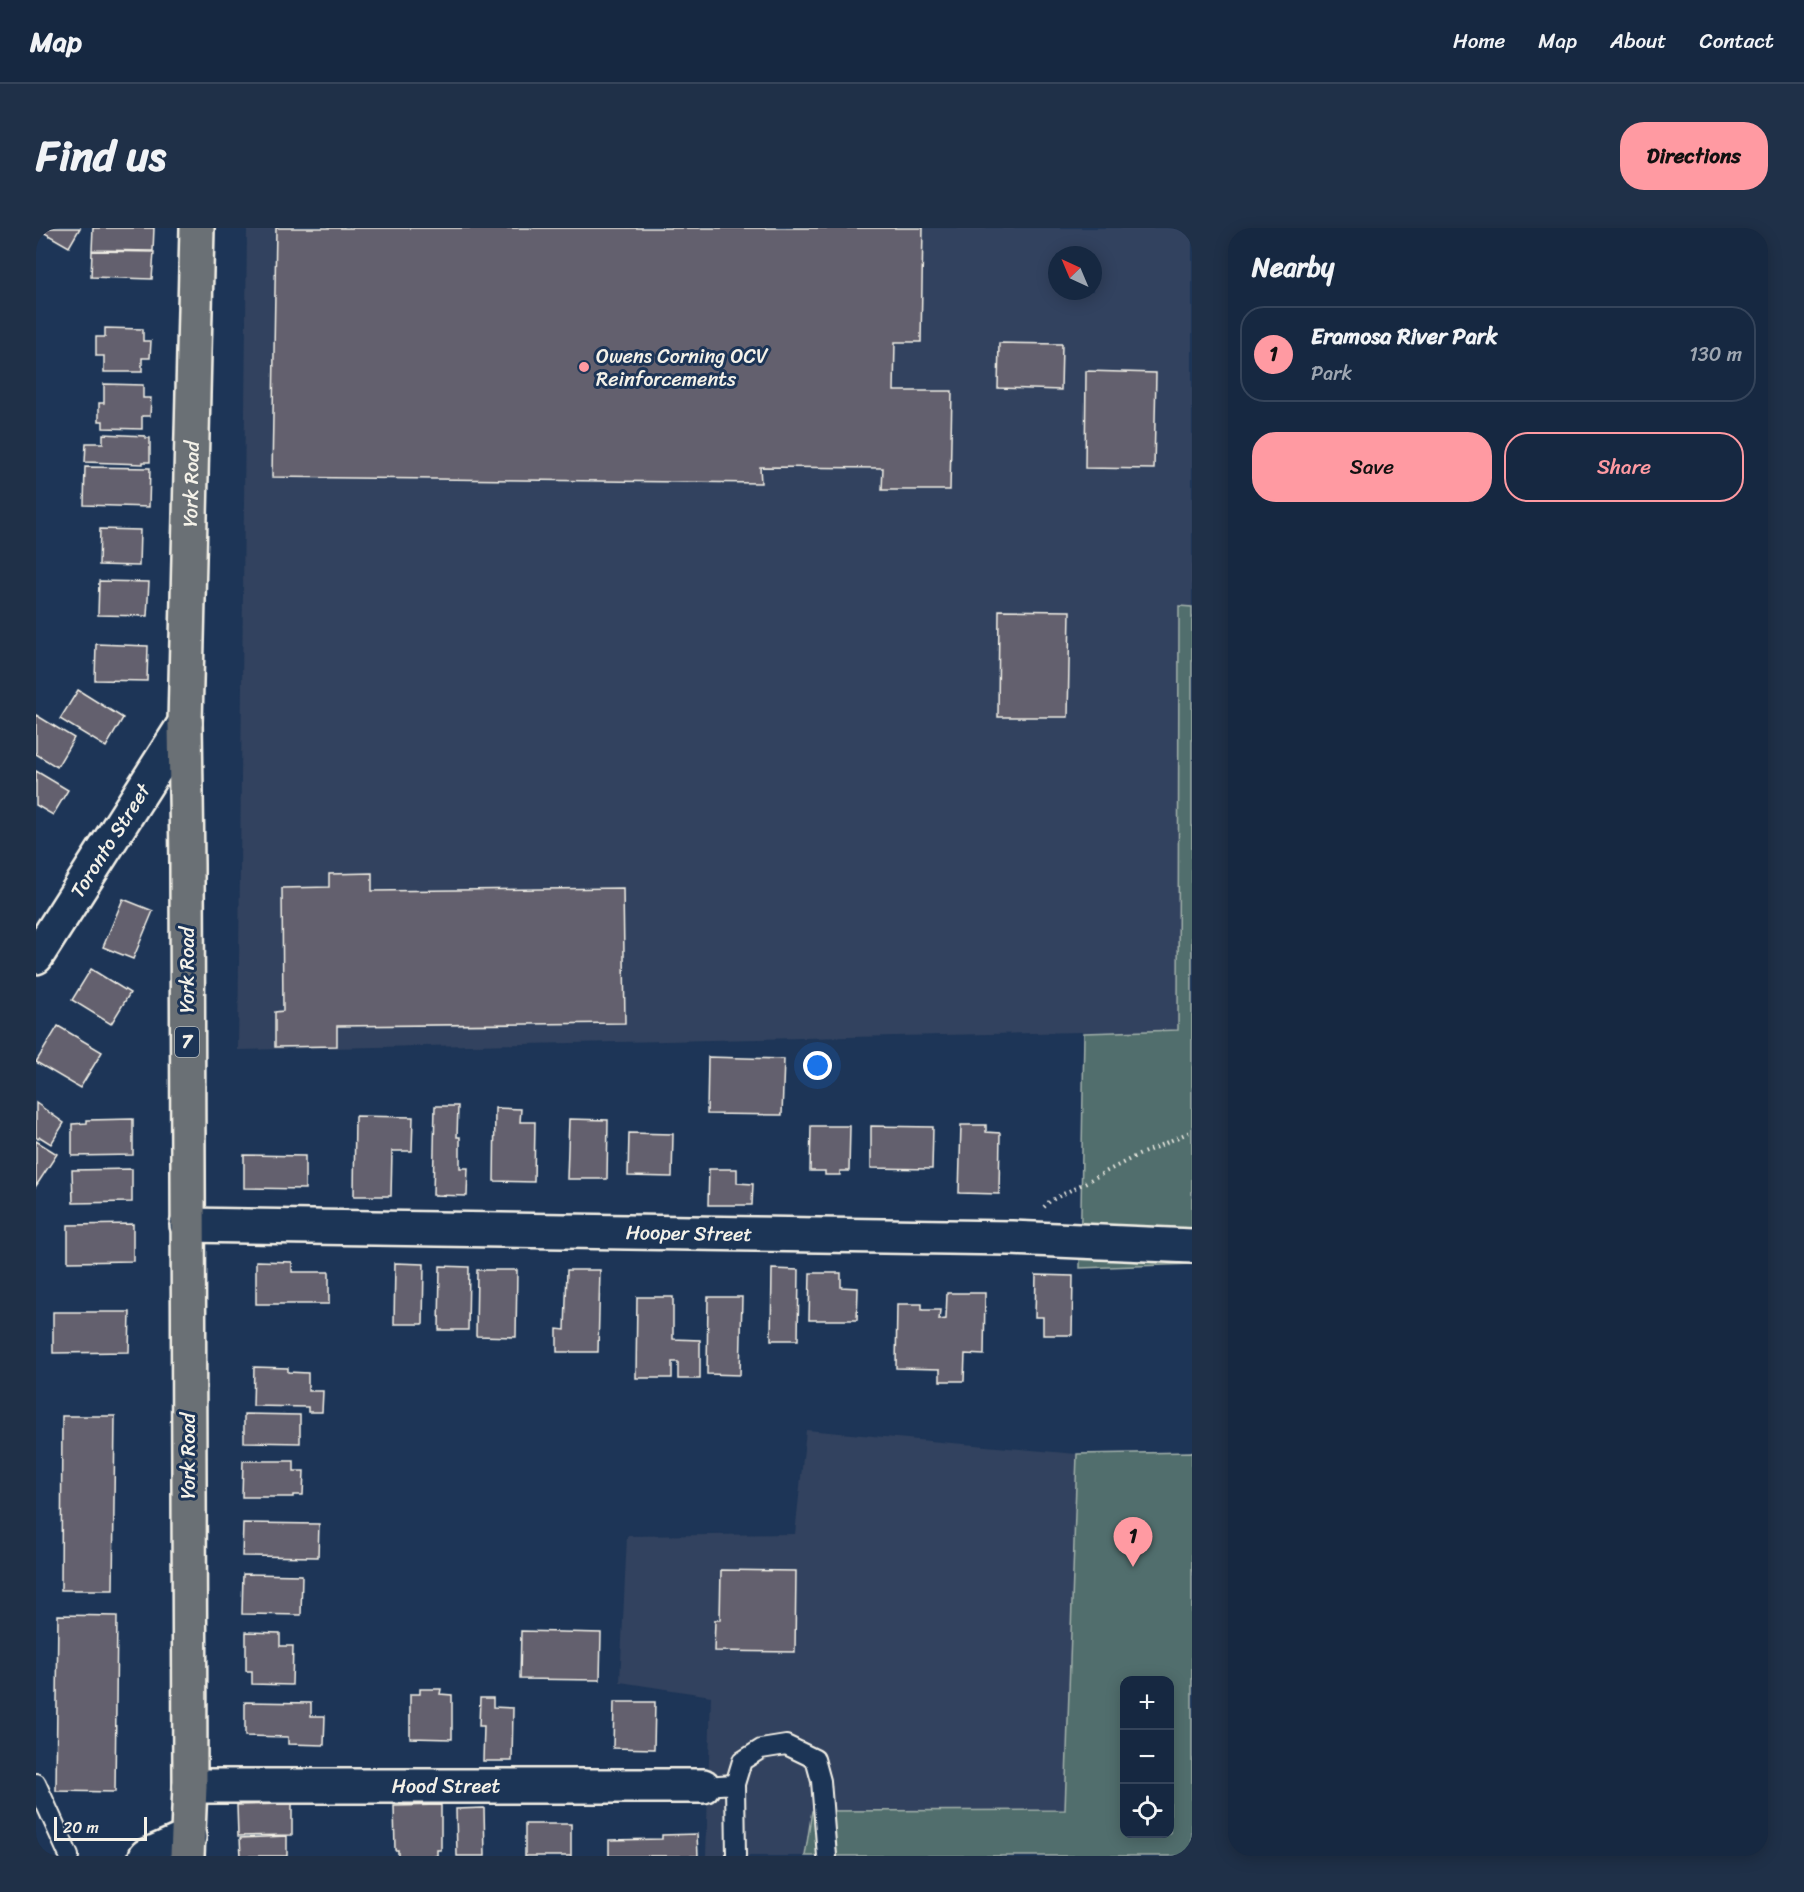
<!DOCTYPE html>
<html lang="en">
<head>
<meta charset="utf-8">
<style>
  :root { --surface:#162841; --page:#1f3048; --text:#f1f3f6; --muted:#9ea6b1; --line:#35445a; --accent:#ff9aa2 }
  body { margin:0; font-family:Sriracha,sans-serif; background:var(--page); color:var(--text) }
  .controls { position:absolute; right:18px; bottom:18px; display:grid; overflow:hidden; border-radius:12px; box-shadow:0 3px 15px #0003 }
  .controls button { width:54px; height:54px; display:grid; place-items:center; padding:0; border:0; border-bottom:2px solid var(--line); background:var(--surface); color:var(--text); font:30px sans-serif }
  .compass { position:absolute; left:1012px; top:18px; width:54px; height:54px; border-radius:50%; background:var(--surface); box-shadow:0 3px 15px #0003; rotate:316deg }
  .scale { position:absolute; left:18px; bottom:15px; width:93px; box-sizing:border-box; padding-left:6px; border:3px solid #f4f1e8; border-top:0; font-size:16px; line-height:21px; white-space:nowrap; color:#f4f1e8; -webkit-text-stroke:4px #1d3557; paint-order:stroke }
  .you { position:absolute; left:782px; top:838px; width:21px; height:21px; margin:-15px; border:4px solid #fff; border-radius:50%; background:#1a73e8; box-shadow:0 0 0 9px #1a73e833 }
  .badge { display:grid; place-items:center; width:39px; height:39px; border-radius:50%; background:var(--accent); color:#111; font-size:20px; font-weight:700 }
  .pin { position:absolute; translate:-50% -50px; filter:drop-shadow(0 2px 3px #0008) }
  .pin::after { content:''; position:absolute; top:32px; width:21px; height:18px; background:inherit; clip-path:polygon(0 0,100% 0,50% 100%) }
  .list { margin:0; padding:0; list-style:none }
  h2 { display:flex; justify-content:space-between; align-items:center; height:78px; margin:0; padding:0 24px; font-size:26px }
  h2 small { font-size:20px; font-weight:400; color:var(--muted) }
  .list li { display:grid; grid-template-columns:39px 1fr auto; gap:18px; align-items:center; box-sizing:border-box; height:96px; margin:0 12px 12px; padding:0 12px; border:2px solid var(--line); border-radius:24px }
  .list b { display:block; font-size:22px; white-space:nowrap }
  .list p { margin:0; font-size:20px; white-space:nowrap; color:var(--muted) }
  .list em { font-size:20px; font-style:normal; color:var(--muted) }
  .actions { display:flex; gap:12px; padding:18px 24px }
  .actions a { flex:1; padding:14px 0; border:2px solid var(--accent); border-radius:24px; text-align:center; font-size:21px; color:var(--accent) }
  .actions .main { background:var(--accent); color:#111 }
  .icon { flex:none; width:33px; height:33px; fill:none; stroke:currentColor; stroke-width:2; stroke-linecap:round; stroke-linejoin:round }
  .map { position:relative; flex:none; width:1156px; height:1628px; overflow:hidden; border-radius:24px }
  header { display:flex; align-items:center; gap:36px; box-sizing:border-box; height:84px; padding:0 30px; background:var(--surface); border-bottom:2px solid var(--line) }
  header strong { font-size:28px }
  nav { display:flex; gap:33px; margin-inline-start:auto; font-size:21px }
  .intro { display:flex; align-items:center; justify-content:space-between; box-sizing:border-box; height:144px; padding:0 36px }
  h1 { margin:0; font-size:42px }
  .button { padding:15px 27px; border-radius:24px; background:var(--accent); color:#111; font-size:21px; font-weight:700 }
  main { display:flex; gap:36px; padding:0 36px }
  aside { flex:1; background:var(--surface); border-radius:24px; box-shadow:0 3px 15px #0003 }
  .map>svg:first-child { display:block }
  .built { fill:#32425e; fill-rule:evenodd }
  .green { fill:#516e6d; stroke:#a2b0aa; stroke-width:1.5; fill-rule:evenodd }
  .building { fill:#63616e; stroke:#f4f1e8; stroke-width:1.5 }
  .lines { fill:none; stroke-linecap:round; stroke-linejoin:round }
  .service-casing { stroke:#f4f1e8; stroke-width:22 }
  .minor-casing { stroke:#f4f1e8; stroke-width:38 }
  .primary-casing { stroke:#f4f1e8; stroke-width:38 }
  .path { stroke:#f4f1e8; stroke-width:4; stroke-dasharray:1.5 4.5; stroke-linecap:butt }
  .service { stroke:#1d3557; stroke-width:18 }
  .minor { stroke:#1d3557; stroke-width:33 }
  .primary { stroke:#6a7074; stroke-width:33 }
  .poi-dot { fill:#ff9aa2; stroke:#1d3557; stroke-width:2 }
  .labels { text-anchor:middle; stroke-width:6; stroke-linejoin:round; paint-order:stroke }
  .shield { fill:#1d3557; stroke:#b4b9bc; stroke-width:1.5 }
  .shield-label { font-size:18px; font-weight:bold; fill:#f4f1e8 }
  .poi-label { font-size:20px; fill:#f4f1e8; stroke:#1d3557; text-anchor:start }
  .street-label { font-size:20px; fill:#f4f1e8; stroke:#1d3557 }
</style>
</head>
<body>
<header>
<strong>Map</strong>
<nav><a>Home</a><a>Map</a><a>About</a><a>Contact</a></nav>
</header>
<div class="intro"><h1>Find us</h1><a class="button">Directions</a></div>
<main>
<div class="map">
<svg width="1156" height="1628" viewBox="0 0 1156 1628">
  <rect width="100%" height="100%" fill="#1d3557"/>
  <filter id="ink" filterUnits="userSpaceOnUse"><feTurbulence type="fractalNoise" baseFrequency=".0167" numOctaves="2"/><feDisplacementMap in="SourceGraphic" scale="12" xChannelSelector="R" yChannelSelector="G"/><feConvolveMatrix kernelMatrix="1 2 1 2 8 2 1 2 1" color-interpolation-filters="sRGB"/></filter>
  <g filter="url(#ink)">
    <g class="built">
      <path d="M211 0H1156V379L1143 378 1142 802 202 822ZM1021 27H1057V63H1021Z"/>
      <path d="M770 1202 1041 1226 1029 1583H776L770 1628H670L675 1468 584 1454 591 1308 759 1306Z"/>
    </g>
    <g class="green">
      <path d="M1143 378 1156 379V1036L1044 1040 1048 805 1142 802Z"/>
      <path d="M1156 1224V1628H769L776 1583 1029 1582 1041 1226ZM1088 1452H1134V1606H1088Z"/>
    </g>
    <g class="building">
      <path d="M0 0H44L33 19Z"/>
      <path d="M57 0H118L117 23 56 22Z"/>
      <path d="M240 0H887L885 114H859L858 163H916L914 262H846L847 240 724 239 725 255 236 249Z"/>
      <path d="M56 23 118 24 116 51 55 49Z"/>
      <path d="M69 100 107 101V113H115L114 130H106V144H68V128H60V109H69Z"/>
      <path d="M963 115 1026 116 1025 162 962 160Z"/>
      <path d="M1050 143 1120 145 1118 241 1049 240Z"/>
      <path d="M68 156 107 157V170H115L114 188H106V201L67 200V193H63V175H68Z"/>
      <path d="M67 206 109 208V210H114V234H107V236L49 234 50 215H67Z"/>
      <path d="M49 239 114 240 113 279 48 277Z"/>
      <path d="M64 301 104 302 103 338 63 337Z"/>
      <path d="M63 353 113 354 111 388 62 387Z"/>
      <path d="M963 382 1034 383 1032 489H962Z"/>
      <path d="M60 416 112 418 111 453 59 452Z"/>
      <path d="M42 462 87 490 70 519 24 491Z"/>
      <path d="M0 487 38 510 21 539 0 526Z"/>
      <path d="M0 543 32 562 17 587 0 577Z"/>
      <path d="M336 645V663L587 660 589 795 301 798V818L239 819V784L247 783 246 660 293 659V646Z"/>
      <path d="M87 671 117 683 97 731 67 719Z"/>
      <path d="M55 741 94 765 75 796 36 772Z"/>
      <path d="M22 798 66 824 44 860 0 834Z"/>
      <path d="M672 829 748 831 746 887 671 886Z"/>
      <path d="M0 875 28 895 15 916 4 909 2 911 0 909Z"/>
      <path d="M399 878H422L421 909H424V940H432L431 968 397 967Z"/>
      <path d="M459 880 485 881 484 894H499L498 954 458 953Z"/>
      <path d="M319 888 377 889 376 923H356L355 968H318Z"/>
      <path d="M97 891V927L36 928V896L51 895V892Z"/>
      <path d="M533 891 572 892 571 951H531Z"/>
      <path d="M925 897H950V904L964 905 963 966 923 965Z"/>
      <path d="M775 898H814L813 943H804V947H789V943H774Z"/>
      <path d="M835 898 897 899 896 941 835 940Z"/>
      <path d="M593 905 637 906 636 949 592 948Z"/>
      <path d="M0 913 21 926 0 958Z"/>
      <path d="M208 927 269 928V961L208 960Z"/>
      <path d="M96 941V974L37 975 36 942Z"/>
      <path d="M673 941H701V955L717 956 716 977H672Z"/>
      <path d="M97 996V1033L32 1034V997Z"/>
      <path d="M220 1033 256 1034V1044H293V1076H220Z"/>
      <path d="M359 1035 388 1036 387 1096H358Z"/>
      <path d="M404 1038 433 1039 432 1102H403Z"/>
      <path d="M736 1041 763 1042 762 1112H735Z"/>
      <path d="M441 1042H481L480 1109 440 1108Z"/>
      <path d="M531 1042H564L562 1124H521V1101L529 1102Z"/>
      <path d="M774 1045H805V1059L822 1060 821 1092H773Z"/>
      <path d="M1000 1047 1037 1048 1036 1107H1007V1089H999Z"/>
      <path d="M911 1065H949L948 1127 929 1126 928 1153H904V1141L860 1140 861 1076H886V1082H904L903 1092 910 1091Z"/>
      <path d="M601 1069H637V1111L664 1112V1151H642V1134H636V1150H600Z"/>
      <path d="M672 1069H706L704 1147 671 1146Z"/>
      <path d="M17 1084H94L93 1124 17 1125Z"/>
      <path d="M218 1139 252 1140V1144L272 1145V1163H287L286 1184H272V1179L217 1178Z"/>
      <path d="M208 1186 264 1187V1215L208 1214Z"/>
      <path d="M26 1188H79L77 1362H25Z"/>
      <path d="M207 1233H258V1243H268L267 1267H257V1269H206Z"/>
      <path d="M207 1295 283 1296 282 1329 206 1328Z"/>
      <path d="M685 1342 760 1343 759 1424 678 1423 679 1392H684Z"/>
      <path d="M207 1346 266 1347 265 1387 206 1386Z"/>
      <path d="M22 1387 81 1388 79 1564 20 1563Z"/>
      <path d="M485 1403 565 1405 564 1452 484 1451Z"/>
      <path d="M210 1404 244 1405V1418H257L256 1457 216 1456V1443H210Z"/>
      <path d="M384 1461H405L404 1466 416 1467V1511L374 1510V1466H384Z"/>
      <path d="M444 1470H457V1479L477 1480 476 1533H447L448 1498H443Z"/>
      <path d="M209 1474 275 1475V1488H289L288 1517 252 1516V1509L209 1508Z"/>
      <path d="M578 1474H619L618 1521 577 1520Z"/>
      <path d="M256 1576V1607L202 1608 201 1577Z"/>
      <path d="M405 1577V1622H401V1628H362V1622H359L358 1578Z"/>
      <path d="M448 1580 449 1628H421L420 1581Z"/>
      <rect x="489" y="1596" width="46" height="32"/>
      <path d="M661 1606 662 1628H573V1612L626 1611V1607Z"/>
      <path d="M251 1608V1628H205L204 1610Z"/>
    </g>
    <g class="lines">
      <g class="service-casing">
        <g id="service">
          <path d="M0 1555 33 1628"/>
          <path d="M699 1556 706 1533 725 1521 750 1517 779 1531 785 1553 791 1628"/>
          <path d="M667 1558 699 1556 700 1628"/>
        </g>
      </g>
      <g class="minor-casing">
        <g id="minor">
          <path id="s1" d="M0 729 149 495"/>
          <path id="s2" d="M151 997 975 1010 1156 1018"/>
          <path id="s3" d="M154 1558H667"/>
          <path d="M110 1628 153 1609"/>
        </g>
      </g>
      <g class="primary-casing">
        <g id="primary">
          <path id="s4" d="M151 1628 154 1558 151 636 149 495 161 0"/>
        </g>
      </g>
      <path class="path" d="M1008 979 1014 973 1098 929 1156 903"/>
      <use href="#service" class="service"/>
      <use href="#minor" class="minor"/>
      <use href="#primary" class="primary"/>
    </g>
  </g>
  <circle class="poi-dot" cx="548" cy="139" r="6"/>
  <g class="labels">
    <rect class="shield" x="139" y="799" width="24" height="30" rx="4.5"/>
    <g class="shield-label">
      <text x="151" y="820">7</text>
    </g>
    <g class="poi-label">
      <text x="560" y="135">Owens Corning OCV<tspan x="560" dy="23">Reinforcements</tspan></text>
    </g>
    <g class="street-label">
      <text dy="7" stroke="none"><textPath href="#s4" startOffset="1372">York Road</textPath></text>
      <text dy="7" stroke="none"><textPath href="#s1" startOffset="138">Toronto Street</textPath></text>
      <text transform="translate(151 742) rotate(-90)" y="7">York Road</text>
      <text dy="7" stroke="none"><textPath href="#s2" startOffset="502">Hooper Street</textPath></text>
      <text transform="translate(152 1228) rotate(-90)" y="7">York Road</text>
      <text dy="7" stroke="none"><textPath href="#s3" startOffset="256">Hood Street</textPath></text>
    </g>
  </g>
</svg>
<div class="controls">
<button>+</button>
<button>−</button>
<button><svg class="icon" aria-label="locate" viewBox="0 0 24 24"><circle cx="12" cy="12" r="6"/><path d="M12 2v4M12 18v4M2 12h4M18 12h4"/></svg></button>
</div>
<svg class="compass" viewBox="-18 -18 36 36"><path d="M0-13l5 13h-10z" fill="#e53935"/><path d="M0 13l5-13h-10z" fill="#9ea6b1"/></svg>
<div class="scale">20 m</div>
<div class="you"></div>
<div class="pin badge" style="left:1097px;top:1339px">1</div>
</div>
<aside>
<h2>Nearby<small></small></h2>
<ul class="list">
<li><span class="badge">1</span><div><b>Eramosa River Park</b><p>Park</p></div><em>130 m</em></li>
</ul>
<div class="actions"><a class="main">Save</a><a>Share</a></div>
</aside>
</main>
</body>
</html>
